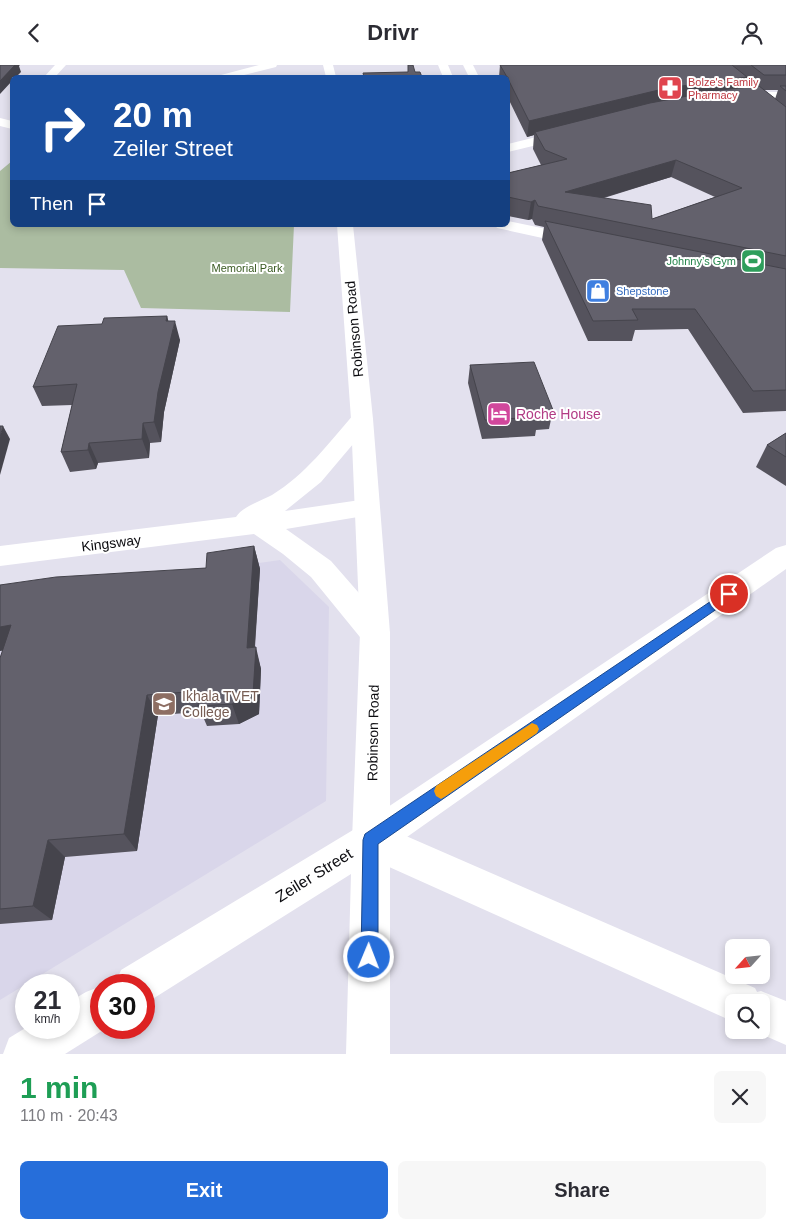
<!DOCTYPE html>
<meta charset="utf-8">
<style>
body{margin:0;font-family:Arial,sans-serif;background:#f7f7f7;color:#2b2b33;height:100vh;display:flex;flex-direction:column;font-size:19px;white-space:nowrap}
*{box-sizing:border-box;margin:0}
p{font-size:16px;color:#7c7c81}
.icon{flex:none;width:28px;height:28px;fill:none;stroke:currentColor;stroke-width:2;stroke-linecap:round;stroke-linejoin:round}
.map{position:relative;height:989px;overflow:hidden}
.details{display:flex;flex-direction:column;background:#fff;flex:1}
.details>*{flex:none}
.guide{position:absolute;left:10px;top:10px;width:500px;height:152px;border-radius:8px;box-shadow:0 2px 8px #0003;background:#1a4fa0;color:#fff;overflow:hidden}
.needle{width:32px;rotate:243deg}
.buttons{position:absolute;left:725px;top:874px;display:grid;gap:10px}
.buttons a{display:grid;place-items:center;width:45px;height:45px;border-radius:8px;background:#fff;box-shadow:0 2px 8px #0003;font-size:25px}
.speed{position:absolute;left:15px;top:909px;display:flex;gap:10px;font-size:25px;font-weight:700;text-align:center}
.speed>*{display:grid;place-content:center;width:65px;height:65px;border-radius:50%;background:#fff;box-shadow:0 2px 8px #0003;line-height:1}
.speed small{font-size:12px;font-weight:400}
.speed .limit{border:8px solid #d22;background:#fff;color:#111}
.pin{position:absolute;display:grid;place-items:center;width:42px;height:42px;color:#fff;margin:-21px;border:2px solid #fff;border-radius:50%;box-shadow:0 1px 5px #0007}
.me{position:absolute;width:55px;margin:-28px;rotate:1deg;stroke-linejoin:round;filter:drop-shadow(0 0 4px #0008)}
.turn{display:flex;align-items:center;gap:18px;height:105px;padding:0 20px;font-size:22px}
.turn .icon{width:65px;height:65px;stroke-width:2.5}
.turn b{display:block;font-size:35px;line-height:42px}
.then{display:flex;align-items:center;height:48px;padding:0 20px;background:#0003;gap:10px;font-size:19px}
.round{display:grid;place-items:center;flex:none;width:52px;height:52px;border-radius:8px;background:#f7f7f7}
.headline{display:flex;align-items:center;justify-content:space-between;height:85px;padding:0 20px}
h1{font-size:30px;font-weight:700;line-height:38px;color:#1e9e55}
.primary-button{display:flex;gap:10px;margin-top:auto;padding:10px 20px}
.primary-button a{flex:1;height:58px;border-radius:8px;background:#266eda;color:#fff;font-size:20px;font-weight:700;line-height:58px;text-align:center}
.primary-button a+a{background:#f7f7f7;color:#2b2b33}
header{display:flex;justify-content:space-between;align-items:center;height:65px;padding:0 20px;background:#fff;font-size:22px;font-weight:700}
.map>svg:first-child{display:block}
.built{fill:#d9d6ea}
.green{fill:#abbca1}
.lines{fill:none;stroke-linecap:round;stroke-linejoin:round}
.street{fill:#fff;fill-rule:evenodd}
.secondary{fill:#fff;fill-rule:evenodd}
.highway{fill:#fff;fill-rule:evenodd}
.wall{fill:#55535d;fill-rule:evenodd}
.shaded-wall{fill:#45444c}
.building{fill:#63616c;stroke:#45444c;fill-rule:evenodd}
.route{fill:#266eda;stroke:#19488e}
.slow{fill:#f59e0b}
.labels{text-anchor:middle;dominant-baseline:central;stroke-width:4;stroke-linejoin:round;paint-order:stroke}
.far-health-label{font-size:11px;fill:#be3a42;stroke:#fff;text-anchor:start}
.far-leisure-label{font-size:11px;fill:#27864d;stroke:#fff;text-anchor:end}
.far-park-label{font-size:11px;fill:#395a21;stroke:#fff}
.far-shop-label{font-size:11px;fill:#366cbe;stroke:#fff;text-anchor:start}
.street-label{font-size:14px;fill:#0c0c10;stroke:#fff}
.hotel-label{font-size:14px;fill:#b23c85;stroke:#fff;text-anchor:start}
.education-label{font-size:14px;fill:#785e54;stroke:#fff;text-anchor:start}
.near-street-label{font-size:16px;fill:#0c0c10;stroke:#fff}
</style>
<header><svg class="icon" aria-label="back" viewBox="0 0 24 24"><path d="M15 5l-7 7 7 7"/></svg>Drivr<svg class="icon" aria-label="person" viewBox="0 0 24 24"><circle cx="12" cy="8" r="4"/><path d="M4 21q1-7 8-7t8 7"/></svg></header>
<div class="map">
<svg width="786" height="989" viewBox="0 0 786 989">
<rect width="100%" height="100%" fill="#e3e1ee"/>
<polygon class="built" points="280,495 329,542 326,736 0,935 0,536"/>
<polygon class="green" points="12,96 12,160 294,160 290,247 141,243 124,205 0,203 0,106"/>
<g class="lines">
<g class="street">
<polygon points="55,0 66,0 55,12 44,12"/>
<polygon points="259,0 277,0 276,2 236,12 219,12 221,10"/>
<polygon points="323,0 333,0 336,12 326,12"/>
<polygon points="438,0 448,0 453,12 443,12"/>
<polygon points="463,0 473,0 479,12 469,12"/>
<polygon points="0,53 12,56 12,64 0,61"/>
<polygon points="508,156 585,172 587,176 585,180 579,181 497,163 495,160 508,160"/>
<path d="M362,347L370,349L373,354L370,359L321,417L285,446L367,434L376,437L380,443L376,449L286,464L331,496L386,559L390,568L386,577L375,580L364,577L311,512L283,489L254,469L0,501V481L236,452C243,441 261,436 272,430C305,410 329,378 354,349Z"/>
<polygon points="786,480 786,504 390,784 390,989 346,989 351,809 151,935 144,938 144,920 115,920 121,905 358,762 776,483"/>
<polygon points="101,921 101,962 108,962 65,989 3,989 9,973 27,962 69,962 69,937 86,927"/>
</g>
<g class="secondary">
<polygon points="755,27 786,27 786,35 755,33 733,36 727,32 733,28"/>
<polygon points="569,64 575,68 574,71 508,87 508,79"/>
<polygon points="337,160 353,160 373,354 390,568 390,764 755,923 757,927 761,926 786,936 786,980 752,965 761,965 761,938 734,938 734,957 358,788 352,775 360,568 351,354"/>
</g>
<polygon class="highway" points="713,0 725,0 786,49 786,59 782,58"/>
</g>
<g class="wall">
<path d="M500,0H786V346L743,348L688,264L635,265L632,276H588L542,175L544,162L535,160L532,154L528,155L508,151V108L541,100L533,84L534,70L527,72L508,33V12H499ZM746,14L755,22L743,23ZM764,25H778L775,34ZM671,112L715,132L652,154L604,133Z"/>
<polygon points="167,251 168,256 180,275 164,347 161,377 150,378 149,393 98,398 96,404 70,407 61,387 72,340 42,341 33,322 102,259"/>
<polygon points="470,300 553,345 549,364 536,365 535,371 482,374 468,318"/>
<polygon points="786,368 786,421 756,402 767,380"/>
<polygon points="254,481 260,504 255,582 261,604 259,649 239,659 207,661 201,647 158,650 137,786 65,792 52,855 0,859 0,593 3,585 0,586 0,520 206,503"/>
</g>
<g class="shaded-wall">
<polygon points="10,0 20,0 19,1 21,7 16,12 12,12 12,16 0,29 0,16"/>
<polygon points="747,12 742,27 535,67 534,70 527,72 529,56 667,23"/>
<polygon points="676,95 671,112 562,145 565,127"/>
<polygon points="535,135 532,154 528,155 531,137"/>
<polygon points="167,251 172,269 175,256 180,275 164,347 161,377 154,357 166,256"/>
<polygon points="143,358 150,378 149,393 142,374"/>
<polygon points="3,361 10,374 0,410 0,372"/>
<polygon points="89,378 98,398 96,404 88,385"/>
<polygon points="254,481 260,504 253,604 247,583"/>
<polygon points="11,560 27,581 0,586 0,562"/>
<polygon points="256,582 261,604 259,649 239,659 232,639"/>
<polygon points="147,630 158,650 137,786 124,769"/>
<polygon points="48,775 65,792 52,855 33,841"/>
</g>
<g class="building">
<polygon points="0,0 15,0 0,16"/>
<polygon points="408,0 413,0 415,7 420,7 422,12 364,12 363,8 408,7"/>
<polygon points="500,0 732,0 747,12 667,23 529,56 508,14 508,12 507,12"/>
<polygon points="751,0 786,0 786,10 764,10"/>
<path d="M759,21L786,42V191L538,141L535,135L531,137L508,132V108L567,94L545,85L535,67L650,38L720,25ZM676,95L742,123L652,154L651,140L565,127Z"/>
<polygon points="780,21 786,21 786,26"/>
<polygon points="545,156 786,204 786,325 753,326 695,244 632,244 638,255 593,256"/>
<polygon points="167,251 166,256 175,256 158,327 154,357 143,358 142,374 89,378 88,385 61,387 77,319 33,322 58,261 102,259 104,253"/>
<polygon points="534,297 553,345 537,346 539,352 485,355 470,300"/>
<polygon points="0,361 3,361 0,372"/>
<polygon points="786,368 786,392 767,380"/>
<polygon points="254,481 247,583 256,582 253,629 232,639 198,641 200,626 147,630 124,769 48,775 33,841 0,844 0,593 11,560 0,562 0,520 56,512 206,503 207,488"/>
</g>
<polygon class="route" points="729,524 734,525 735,529 734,532 378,779 378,892 375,898 369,900 363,898 361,892 363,775 365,769"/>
<polygon class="slow" points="532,658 537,660 539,664 537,668 446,731 441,734 436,731 434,726 436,721"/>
<defs>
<symbol id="pharmacy-square" viewBox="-11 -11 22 22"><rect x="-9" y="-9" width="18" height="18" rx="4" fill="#e0444e" stroke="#fff"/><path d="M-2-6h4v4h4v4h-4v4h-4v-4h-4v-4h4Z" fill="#fff"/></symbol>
<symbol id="stadium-square" viewBox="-11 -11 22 22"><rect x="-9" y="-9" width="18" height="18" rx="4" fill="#2e9e5b" stroke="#fff"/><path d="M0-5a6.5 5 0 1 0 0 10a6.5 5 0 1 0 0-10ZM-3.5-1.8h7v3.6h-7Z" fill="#fff"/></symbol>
<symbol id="shop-square" viewBox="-11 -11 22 22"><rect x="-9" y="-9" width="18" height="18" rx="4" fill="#3f7fe0" stroke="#fff"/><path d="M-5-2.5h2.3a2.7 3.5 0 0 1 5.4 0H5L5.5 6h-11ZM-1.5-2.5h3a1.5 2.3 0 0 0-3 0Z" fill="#fff"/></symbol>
<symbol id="hotel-square" viewBox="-11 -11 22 22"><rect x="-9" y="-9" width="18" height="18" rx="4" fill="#d1479c" stroke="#fff"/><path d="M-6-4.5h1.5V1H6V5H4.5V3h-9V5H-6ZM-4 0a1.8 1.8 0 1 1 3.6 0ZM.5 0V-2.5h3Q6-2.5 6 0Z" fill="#fff"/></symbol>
<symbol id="university-square" viewBox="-11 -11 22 22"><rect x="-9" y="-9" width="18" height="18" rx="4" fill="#8d6e63" stroke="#fff"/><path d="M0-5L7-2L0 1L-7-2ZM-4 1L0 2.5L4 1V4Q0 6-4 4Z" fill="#fff"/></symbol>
</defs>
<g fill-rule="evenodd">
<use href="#pharmacy-square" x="656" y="9" width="28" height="28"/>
<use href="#stadium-square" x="739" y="182" width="28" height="28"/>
<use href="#shop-square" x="584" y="212" width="28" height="28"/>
<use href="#hotel-square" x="485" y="335" width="28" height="28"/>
<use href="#university-square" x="150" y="625" width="28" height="28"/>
</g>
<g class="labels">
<g class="far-health-label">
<text x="688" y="17">Bolze's Family<tspan x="688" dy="13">Pharmacy</tspan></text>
</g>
<g class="far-leisure-label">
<text x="736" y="196">Johnny’s Gym</text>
</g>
<g class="far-park-label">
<text x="247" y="203">Memorial Park</text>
</g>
<g class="far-shop-label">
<text x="616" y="226">Shepstone</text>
</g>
<g class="street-label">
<text transform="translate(354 264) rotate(-95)">Robinson Road</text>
<text transform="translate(111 478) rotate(-7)">Kingsway</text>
<text transform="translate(373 668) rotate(-89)">Robinson Road</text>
</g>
<g class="hotel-label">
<text x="516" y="349">Roche House</text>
</g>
<g class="education-label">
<text x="182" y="631">Ikhala TVET<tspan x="182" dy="16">College</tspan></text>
</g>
<g class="near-street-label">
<text transform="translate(314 810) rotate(-32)">Zeiler Street</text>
</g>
</g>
</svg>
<div class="buttons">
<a><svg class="needle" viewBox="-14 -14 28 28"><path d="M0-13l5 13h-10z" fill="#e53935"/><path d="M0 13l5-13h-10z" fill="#7c7c81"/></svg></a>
<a><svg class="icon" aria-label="search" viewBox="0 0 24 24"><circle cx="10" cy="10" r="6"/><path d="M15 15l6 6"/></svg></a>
</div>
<div class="speed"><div>21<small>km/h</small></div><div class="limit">30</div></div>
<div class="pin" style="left:729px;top:529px;background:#d93025"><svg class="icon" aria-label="arrive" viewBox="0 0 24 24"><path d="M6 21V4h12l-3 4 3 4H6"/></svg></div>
<svg class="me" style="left:369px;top:892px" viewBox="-20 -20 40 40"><circle r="17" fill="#266eda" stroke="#fff" stroke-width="3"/><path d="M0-11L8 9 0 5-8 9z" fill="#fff"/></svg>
<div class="guide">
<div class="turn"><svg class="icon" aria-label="right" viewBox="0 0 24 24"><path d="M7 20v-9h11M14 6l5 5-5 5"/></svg><div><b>20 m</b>Zeiler Street</div></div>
<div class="then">Then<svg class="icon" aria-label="arrive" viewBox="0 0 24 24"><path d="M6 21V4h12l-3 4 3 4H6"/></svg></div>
</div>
</div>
<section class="details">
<div class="headline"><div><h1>1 min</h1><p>110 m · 20:43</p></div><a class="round"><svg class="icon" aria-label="close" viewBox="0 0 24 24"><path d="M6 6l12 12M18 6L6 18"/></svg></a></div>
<div class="primary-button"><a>Exit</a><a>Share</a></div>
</section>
